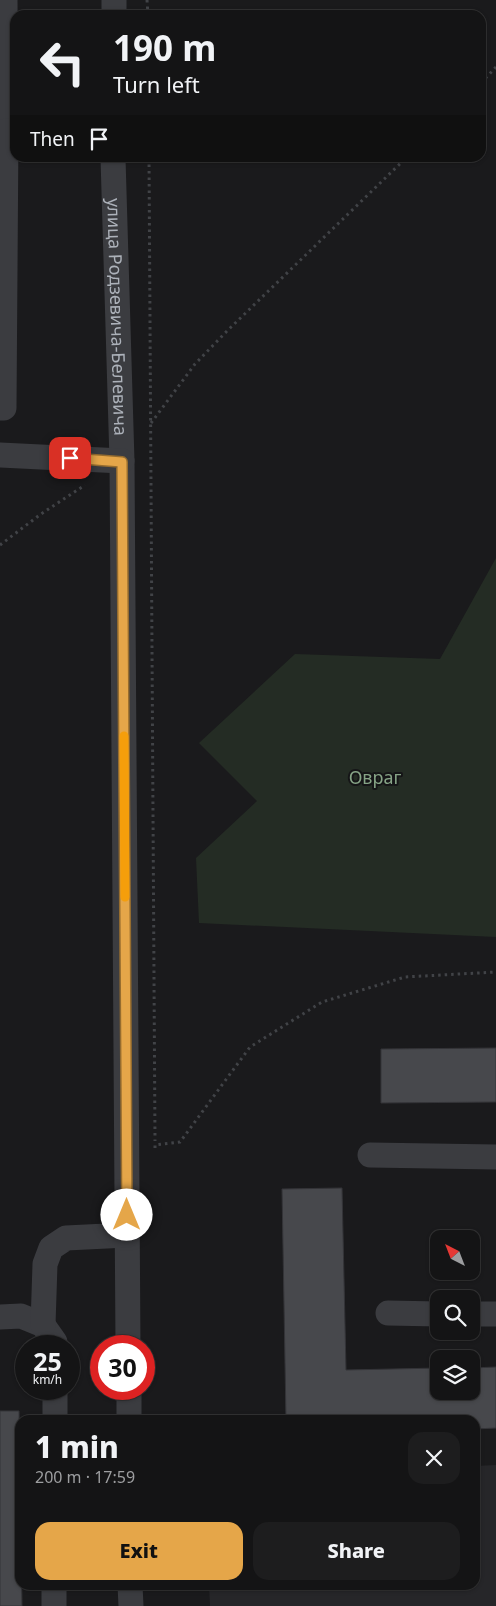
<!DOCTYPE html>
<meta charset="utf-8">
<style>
body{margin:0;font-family:"Noto Sans",sans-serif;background:#1d1d1e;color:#f1f3f6;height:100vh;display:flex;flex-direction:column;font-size:19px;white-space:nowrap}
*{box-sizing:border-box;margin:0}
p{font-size:16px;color:#9d9ea0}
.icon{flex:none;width:28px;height:28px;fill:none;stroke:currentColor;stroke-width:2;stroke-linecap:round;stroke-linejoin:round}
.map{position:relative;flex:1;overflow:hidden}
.side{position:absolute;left:15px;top:1415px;width:465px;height:175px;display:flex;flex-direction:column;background:#141415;border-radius:15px;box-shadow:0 1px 4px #0004,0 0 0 1px #333334}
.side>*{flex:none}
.hud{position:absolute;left:10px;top:10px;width:476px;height:152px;border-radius:15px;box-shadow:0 1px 4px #0004,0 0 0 1px #333334;background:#141415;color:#f1f3f6;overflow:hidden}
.needle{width:32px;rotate:318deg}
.buttons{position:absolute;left:430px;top:1230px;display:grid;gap:10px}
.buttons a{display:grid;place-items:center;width:50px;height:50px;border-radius:10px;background:#141415;box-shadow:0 1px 4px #0004,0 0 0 1px #333334;font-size:25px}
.speed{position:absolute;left:15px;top:1335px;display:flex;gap:10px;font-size:25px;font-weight:700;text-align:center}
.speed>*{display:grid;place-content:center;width:65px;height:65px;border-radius:50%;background:#141415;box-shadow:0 1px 4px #0004,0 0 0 1px #333334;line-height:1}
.speed small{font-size:12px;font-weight:400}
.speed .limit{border:8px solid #d22;background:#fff;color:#111}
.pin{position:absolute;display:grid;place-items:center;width:42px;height:42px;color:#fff;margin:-21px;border-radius:10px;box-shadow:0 2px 8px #0006}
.me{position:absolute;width:55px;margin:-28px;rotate:0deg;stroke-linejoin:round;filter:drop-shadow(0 0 4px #0008)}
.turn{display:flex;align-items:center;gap:18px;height:105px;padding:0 20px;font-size:22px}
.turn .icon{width:65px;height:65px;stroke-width:2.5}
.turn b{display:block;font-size:35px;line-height:42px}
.then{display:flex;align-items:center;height:48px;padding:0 20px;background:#0003;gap:10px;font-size:19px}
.round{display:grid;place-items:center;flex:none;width:52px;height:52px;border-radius:15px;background:#1d1d1e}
.headline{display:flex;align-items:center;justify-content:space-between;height:85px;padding:0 20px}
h1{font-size:30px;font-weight:800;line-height:38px}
.primary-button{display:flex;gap:10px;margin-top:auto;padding:10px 20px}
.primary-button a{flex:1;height:58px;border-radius:15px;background:#e5a649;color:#111;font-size:20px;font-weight:800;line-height:58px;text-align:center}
.primary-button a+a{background:#1d1d1e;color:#f1f3f6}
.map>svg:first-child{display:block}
.built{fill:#262629}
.green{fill:#242c24}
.building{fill:#47484c;stroke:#343438}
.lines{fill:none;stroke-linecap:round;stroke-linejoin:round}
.path{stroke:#414347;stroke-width:3;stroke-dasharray:2.5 4;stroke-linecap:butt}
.minor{stroke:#3b3c40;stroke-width:25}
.route-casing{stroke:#956c2f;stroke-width:12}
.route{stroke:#e5a649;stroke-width:9}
.slow{stroke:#f59e0b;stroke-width:9}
.labels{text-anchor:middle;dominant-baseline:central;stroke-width:4;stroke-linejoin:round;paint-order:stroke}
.street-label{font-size:18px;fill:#adb2ba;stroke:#151517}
.park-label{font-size:18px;fill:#86a386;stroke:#151517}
</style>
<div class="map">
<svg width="496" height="1606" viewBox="0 0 496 1606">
<rect width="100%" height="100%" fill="#1a1a1c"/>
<polygon class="built" points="496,1465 496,1606 210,1606 209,1585 475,1585 475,1466"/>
<polygon class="green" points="496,558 496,937 199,923 196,858 257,801 199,743 295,654 440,659"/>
<g class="building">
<polygon points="496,1048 496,1102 381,1103 381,1049"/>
<polygon points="342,1188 346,1370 439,1368 439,1391 471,1391 471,1368 496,1367 496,1428 475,1429 475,1420 286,1420 282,1189"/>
<polygon points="0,1411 19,1411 22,1606 0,1606"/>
</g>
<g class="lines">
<g class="path">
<polyline points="147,0 148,15"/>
<polyline points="481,83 496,67"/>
<polyline points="149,158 155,1141"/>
<polyline points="151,423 195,364 227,331 406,158"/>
<polyline points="0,545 41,514 85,485"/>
<polyline points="155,1148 155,1145 180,1142 250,1047 322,1002 405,977 496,972"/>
<polyline points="152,1375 152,1356"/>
</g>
<g class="minor">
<polyline points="114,15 114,0"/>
<polyline points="0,131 6,131 5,0"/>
<path id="s1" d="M113,158L122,461L128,1346"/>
<polyline points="0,408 4,408 6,131"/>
<polyline points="0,455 122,461"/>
<polyline points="370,1155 496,1157"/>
<polyline points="388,1313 439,1314"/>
<polyline points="471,1314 496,1314"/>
<polyline points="0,1317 21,1316 43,1325 55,1342 55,1346"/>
<polyline points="43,1325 45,1264 51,1248 66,1238 127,1235"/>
<polyline points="129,1389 129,1420"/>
<polyline points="55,1420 55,1389"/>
<polyline points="130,1585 131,1606"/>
<polyline points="54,1606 54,1585"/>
</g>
</g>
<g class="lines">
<defs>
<polyline id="route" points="70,458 122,462 127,1215"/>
</defs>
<use href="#route" class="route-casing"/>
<use href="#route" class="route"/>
<polyline class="slow" points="124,736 125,897"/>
</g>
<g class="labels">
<g class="street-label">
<text stroke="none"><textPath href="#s1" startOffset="159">улица Родзевича-Белевича</textPath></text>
</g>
<g class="park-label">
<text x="375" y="777">Овраг</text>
</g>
</g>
</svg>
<div class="buttons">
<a><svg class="needle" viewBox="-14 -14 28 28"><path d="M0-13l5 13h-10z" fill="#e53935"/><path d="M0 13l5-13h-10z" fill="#9d9ea0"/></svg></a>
<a><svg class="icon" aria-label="search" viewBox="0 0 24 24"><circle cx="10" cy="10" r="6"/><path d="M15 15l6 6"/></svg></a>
<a><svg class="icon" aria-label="layers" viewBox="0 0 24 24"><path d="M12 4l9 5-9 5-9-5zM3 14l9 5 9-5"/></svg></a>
</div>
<div class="speed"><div>25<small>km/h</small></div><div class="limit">30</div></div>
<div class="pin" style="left:70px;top:458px;background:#d93025"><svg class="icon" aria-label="arrive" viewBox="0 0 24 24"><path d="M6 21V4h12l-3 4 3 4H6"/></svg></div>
<svg class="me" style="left:127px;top:1215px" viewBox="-20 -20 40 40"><circle r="19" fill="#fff"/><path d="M0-13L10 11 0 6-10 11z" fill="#e5a649"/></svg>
<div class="hud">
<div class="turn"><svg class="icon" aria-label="left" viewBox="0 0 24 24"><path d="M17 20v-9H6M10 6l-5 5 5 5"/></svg><div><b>190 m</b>Turn left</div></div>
<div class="then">Then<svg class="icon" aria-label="arrive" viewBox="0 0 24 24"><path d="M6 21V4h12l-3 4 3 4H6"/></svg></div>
</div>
<section class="side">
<div class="headline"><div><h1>1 min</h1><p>200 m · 17:59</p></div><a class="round"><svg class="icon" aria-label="close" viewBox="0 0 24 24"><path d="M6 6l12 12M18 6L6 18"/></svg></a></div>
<div class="primary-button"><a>Exit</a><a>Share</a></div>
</section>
</div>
